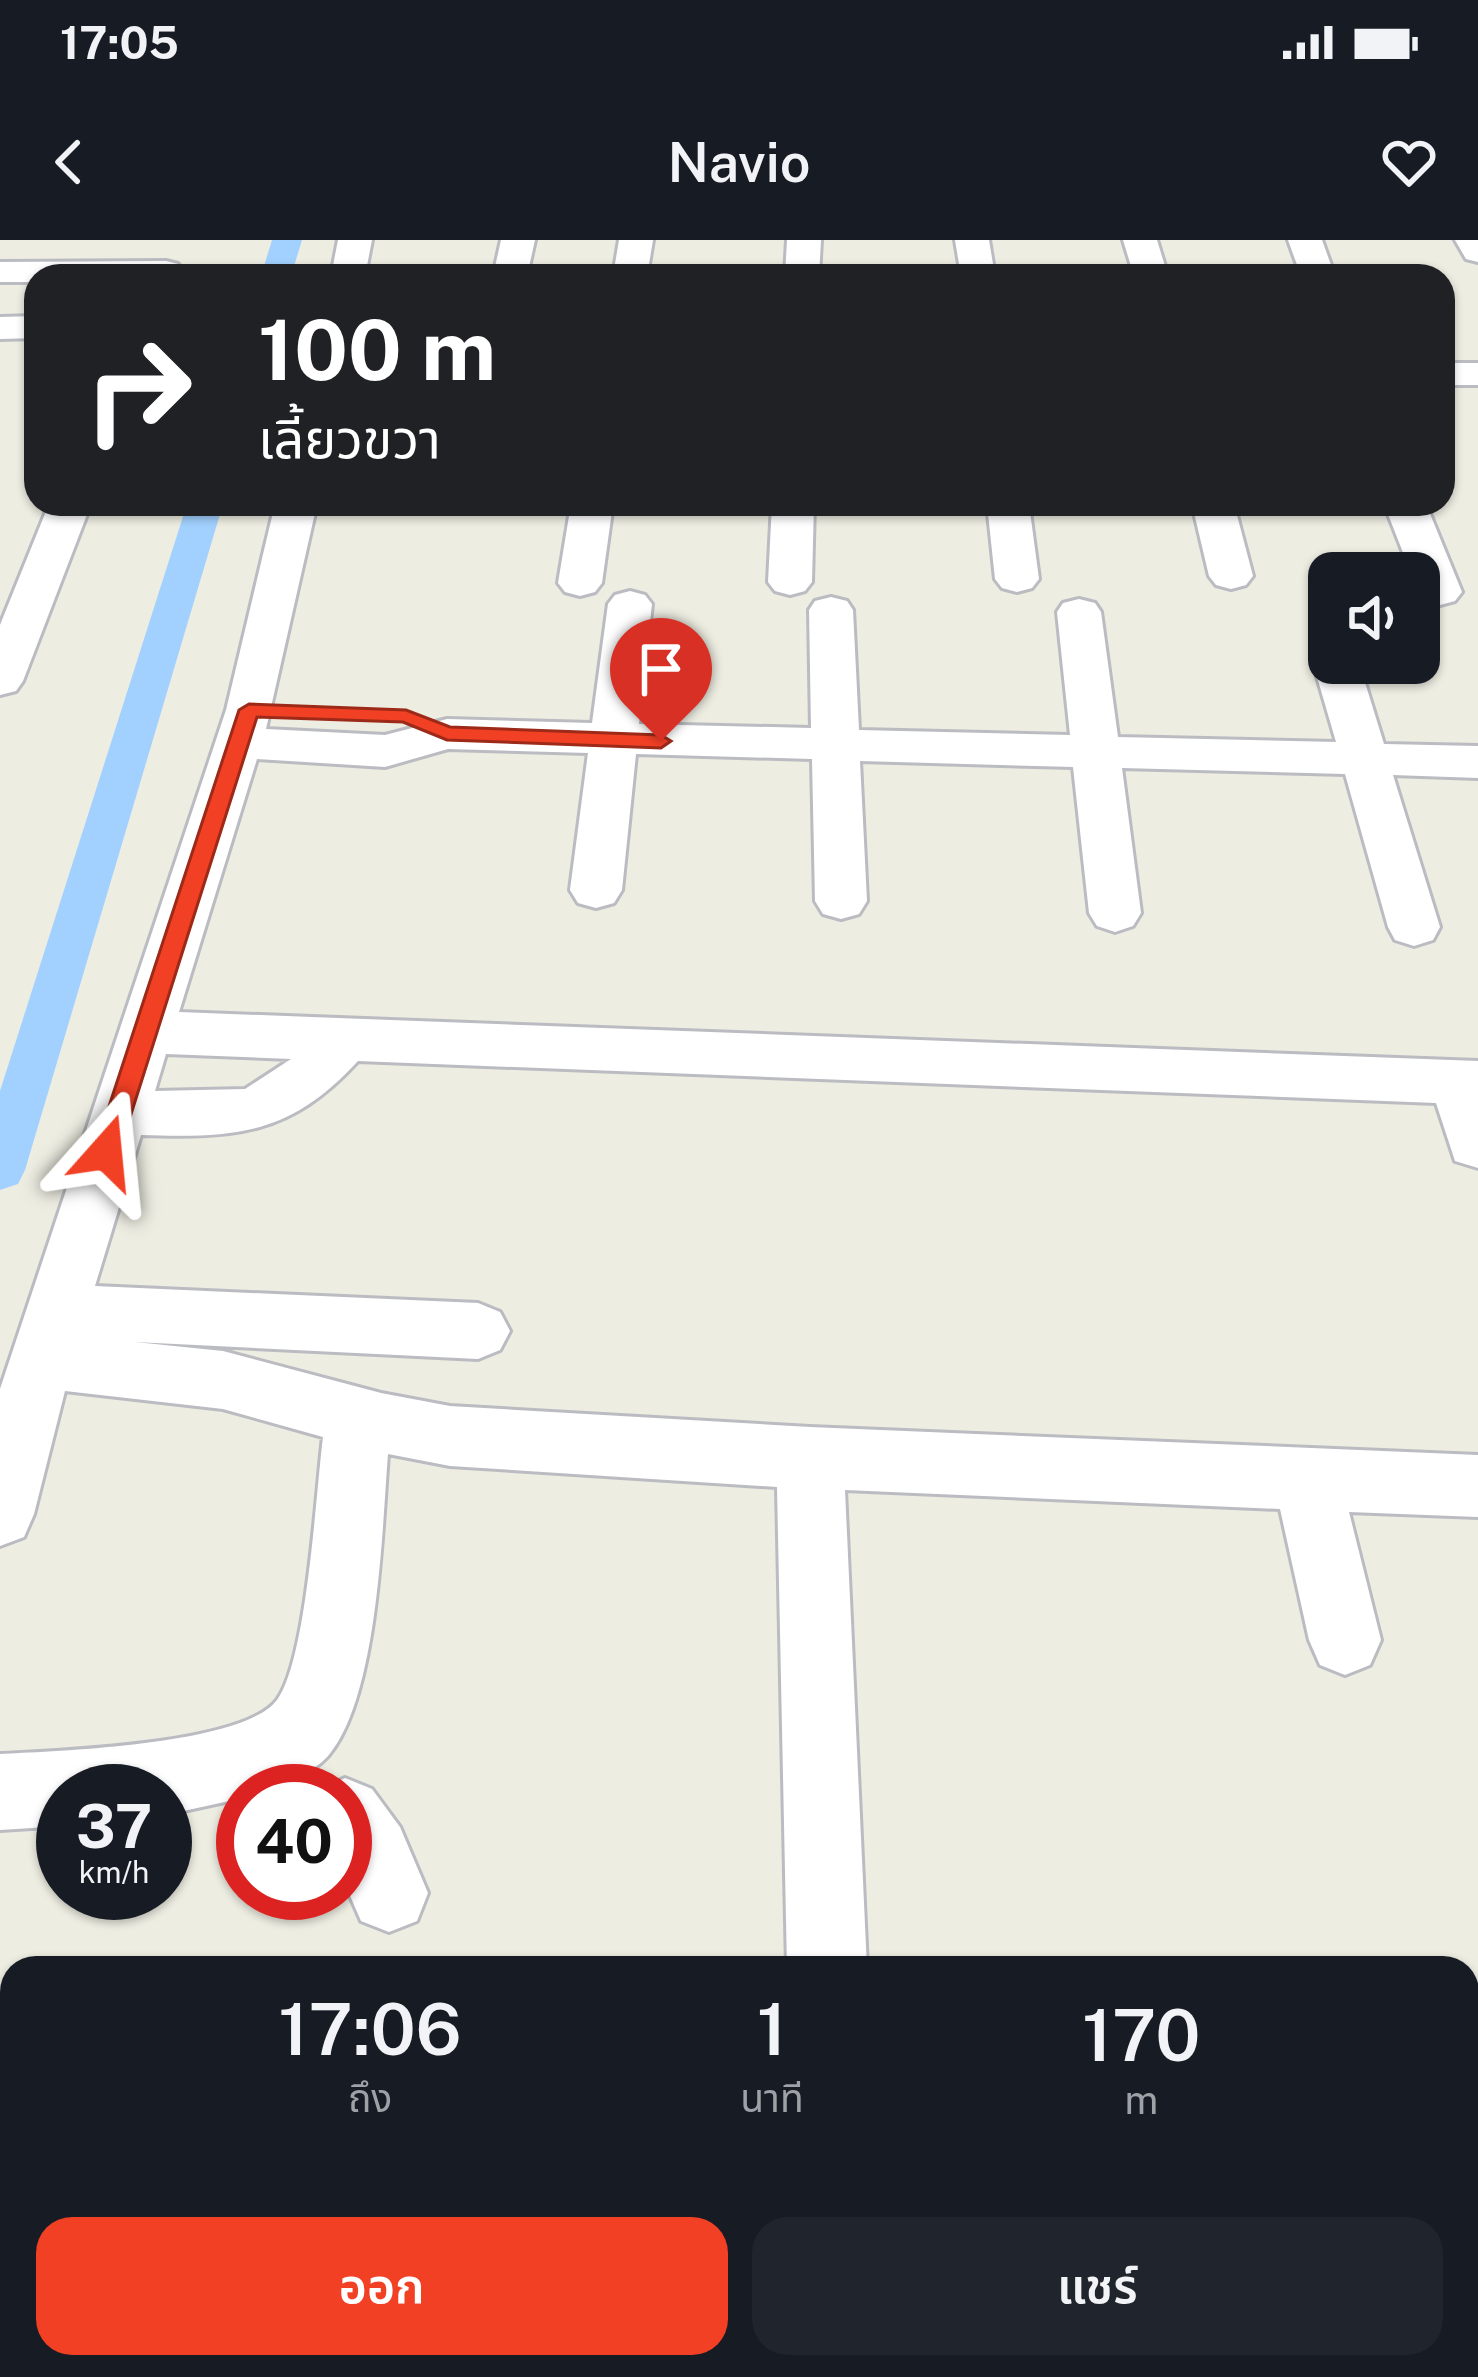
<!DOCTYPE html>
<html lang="th">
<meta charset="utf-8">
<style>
body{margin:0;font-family:"Public Sans","Noto Sans Thai",sans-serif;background:#20242c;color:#f1f3f6;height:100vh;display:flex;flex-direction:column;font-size:45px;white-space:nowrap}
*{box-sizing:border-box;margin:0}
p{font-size:39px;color:#9ea1a6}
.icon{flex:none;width:66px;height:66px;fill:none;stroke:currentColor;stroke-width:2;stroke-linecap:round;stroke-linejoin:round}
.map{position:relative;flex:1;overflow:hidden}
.details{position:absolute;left:0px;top:1716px;width:1479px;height:423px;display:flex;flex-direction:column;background:#171b24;border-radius:36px 36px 0 0;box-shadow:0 3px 9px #0004}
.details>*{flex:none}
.banner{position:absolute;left:24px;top:24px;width:1431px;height:252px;border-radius:36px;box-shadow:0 3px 9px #0004;background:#202124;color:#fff;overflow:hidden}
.buttons{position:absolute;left:1308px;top:312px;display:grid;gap:24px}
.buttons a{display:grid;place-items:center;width:132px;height:132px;border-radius:24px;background:#171b24;box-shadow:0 3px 9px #0004;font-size:60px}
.speed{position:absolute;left:36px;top:1524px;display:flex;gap:24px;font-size:60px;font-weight:700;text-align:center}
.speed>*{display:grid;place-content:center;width:156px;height:156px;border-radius:50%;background:#171b24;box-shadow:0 3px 9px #0004;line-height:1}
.speed small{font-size:30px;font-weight:400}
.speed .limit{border:18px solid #d22;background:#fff;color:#111}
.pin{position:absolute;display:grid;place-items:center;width:102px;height:102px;color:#fff;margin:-123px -51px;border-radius:50% 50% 50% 0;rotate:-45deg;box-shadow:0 0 12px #0007}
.pin .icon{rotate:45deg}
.me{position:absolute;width:132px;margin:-66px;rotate:18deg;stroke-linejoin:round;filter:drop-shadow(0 0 9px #0008)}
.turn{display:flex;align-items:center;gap:42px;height:252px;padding:0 36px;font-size:54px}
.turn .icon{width:156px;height:156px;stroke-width:2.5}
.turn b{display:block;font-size:84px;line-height:102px}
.eta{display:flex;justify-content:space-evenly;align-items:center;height:204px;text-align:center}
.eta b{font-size:72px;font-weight:600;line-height:84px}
.button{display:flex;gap:24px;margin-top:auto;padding:24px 36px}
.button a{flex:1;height:138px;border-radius:36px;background:#f24025;color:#fff;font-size:48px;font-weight:600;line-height:138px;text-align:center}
.button a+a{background:#20242c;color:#f1f3f6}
.status{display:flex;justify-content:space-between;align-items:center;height:84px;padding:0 60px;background:#171b24;direction:ltr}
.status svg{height:33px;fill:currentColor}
header{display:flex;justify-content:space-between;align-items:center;height:156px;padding:0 36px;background:#171b24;font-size:54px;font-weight:600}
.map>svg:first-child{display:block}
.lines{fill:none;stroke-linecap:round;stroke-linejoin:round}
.canal{fill:#a2d1ff;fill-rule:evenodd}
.minor-casing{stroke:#babcc2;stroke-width:6}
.minor{fill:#fff;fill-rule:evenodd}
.route{fill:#f24025;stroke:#9d2a18;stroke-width:3}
</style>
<div class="status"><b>17:05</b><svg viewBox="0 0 49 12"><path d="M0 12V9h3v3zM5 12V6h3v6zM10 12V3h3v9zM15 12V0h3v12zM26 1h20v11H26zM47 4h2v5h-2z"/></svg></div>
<header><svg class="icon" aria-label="back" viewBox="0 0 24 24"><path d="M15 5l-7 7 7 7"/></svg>Navio<svg class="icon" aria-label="heart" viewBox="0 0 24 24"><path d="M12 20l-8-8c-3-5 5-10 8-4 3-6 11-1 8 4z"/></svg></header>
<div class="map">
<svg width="1478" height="2137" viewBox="0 0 1478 2137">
<rect width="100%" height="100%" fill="#eeede2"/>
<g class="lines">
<g class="canal">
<polygon points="272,0 302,0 291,36 261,36"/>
<polygon points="187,264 223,264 25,930 18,944 0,950 0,851"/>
</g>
<defs>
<g id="minor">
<polygon points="338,0 372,0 365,36 331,36"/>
<polygon points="501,0 535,0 527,36 493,36"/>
<polygon points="619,0 653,0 647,36 613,36"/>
<polygon points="787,0 821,0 819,36 785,36"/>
<polygon points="955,0 989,0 995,36 961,36"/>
<polygon points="1123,0 1157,0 1168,36 1134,36"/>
<polygon points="1288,0 1322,0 1335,36 1301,36"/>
<polygon points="1455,0 1478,0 1478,22 1466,19"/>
<polygon points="166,21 178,24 183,31 180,36 36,36 36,42 0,42 0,22"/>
<polygon points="36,76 36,98 0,99 0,77"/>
<rect x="1443" y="123" width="35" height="22"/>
<polygon points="49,264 91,264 23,441 16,451 0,455 0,385"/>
<path d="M275,264H317L266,489L385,495L447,479L592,483L608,364L615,355L630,351L645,355L652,364L639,484L811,488L809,370L815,361L831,357L847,361L853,370L859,490L1070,495L1057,372L1063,363L1079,359L1095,363L1101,372L1118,497L1336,502L1313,423L1320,413L1329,411V423H1359L1384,504L1478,506V538L1393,535L1440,687L1433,700L1414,706L1395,700L1388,687L1345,534L1122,528L1141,673L1133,686L1115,692L1097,686L1089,673L1073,527L860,521L867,661L859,674L841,679L823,674L815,661L812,519L636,514L622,650L614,663L596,668L578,663L570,650L588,513L448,509L385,527L257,519L179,772L1478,821V928L1455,921L1436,863L358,821C290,895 237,898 141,895L95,1046L478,1063L500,1072L510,1091L500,1110L478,1119L135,1102L223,1111L381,1153L450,1166L810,1187L1478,1215V1277L1349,1272L1381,1400L1370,1425L1345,1435L1320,1425L1309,1400L1280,1269L845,1250L867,1728H787L777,1247L450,1226L388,1214C382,1290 378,1458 328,1516C309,1537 270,1551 243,1551V1558L165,1575V1551H63V1586L0,1590V1514C58,1511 243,1505 277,1460C307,1420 316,1252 323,1197L223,1169L65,1151L34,1274L24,1297L0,1306V1149L226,470ZM166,814L291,819L245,849L155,851Z"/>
<polygon points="571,264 613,264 602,343 595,352 580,356 565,352 558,343"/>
<polygon points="772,264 814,264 812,342 805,351 790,355 775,351 768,342"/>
<polygon points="987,264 1029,264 1039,339 1032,348 1017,352 1002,348 995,339"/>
<polygon points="1192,264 1234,264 1253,336 1246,345 1231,349 1216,345 1209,336"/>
<polygon points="1384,264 1426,264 1462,352 1455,361 1440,365 1425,361 1419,353 1419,333 1411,333"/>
<polygon points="345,1538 372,1549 400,1587 428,1653 417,1681 389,1692 361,1681 345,1644 345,1551 317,1551"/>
<polygon points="590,2127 682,2127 685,2137 593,2137"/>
</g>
</defs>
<use href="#minor" class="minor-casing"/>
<use href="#minor" class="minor"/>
</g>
<polygon class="route" points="249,464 406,470 450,487 661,495 671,501 661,508 447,500 403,482 257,477 119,912 106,922 94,912 239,470"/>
</svg>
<div class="buttons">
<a><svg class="icon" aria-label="sound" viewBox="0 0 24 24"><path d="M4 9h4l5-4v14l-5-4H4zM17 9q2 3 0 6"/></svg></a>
</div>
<div class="speed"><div>37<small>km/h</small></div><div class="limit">40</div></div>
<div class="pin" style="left:661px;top:501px;background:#d93025"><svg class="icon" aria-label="arrive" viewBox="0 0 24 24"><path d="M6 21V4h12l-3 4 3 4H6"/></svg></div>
<svg class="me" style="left:106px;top:912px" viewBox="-20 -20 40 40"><path d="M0-17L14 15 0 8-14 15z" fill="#f24025" stroke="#fff" stroke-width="4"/></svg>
<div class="banner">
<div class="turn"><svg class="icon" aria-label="right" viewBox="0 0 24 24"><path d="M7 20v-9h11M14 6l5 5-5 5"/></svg><div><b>100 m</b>เลี้ยวขวา</div></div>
</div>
<section class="details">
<div class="eta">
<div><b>17:06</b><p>ถึง</p></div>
<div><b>1</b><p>นาที</p></div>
<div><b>170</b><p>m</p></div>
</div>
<div class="button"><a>ออก</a><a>แชร์</a></div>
</section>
</div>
